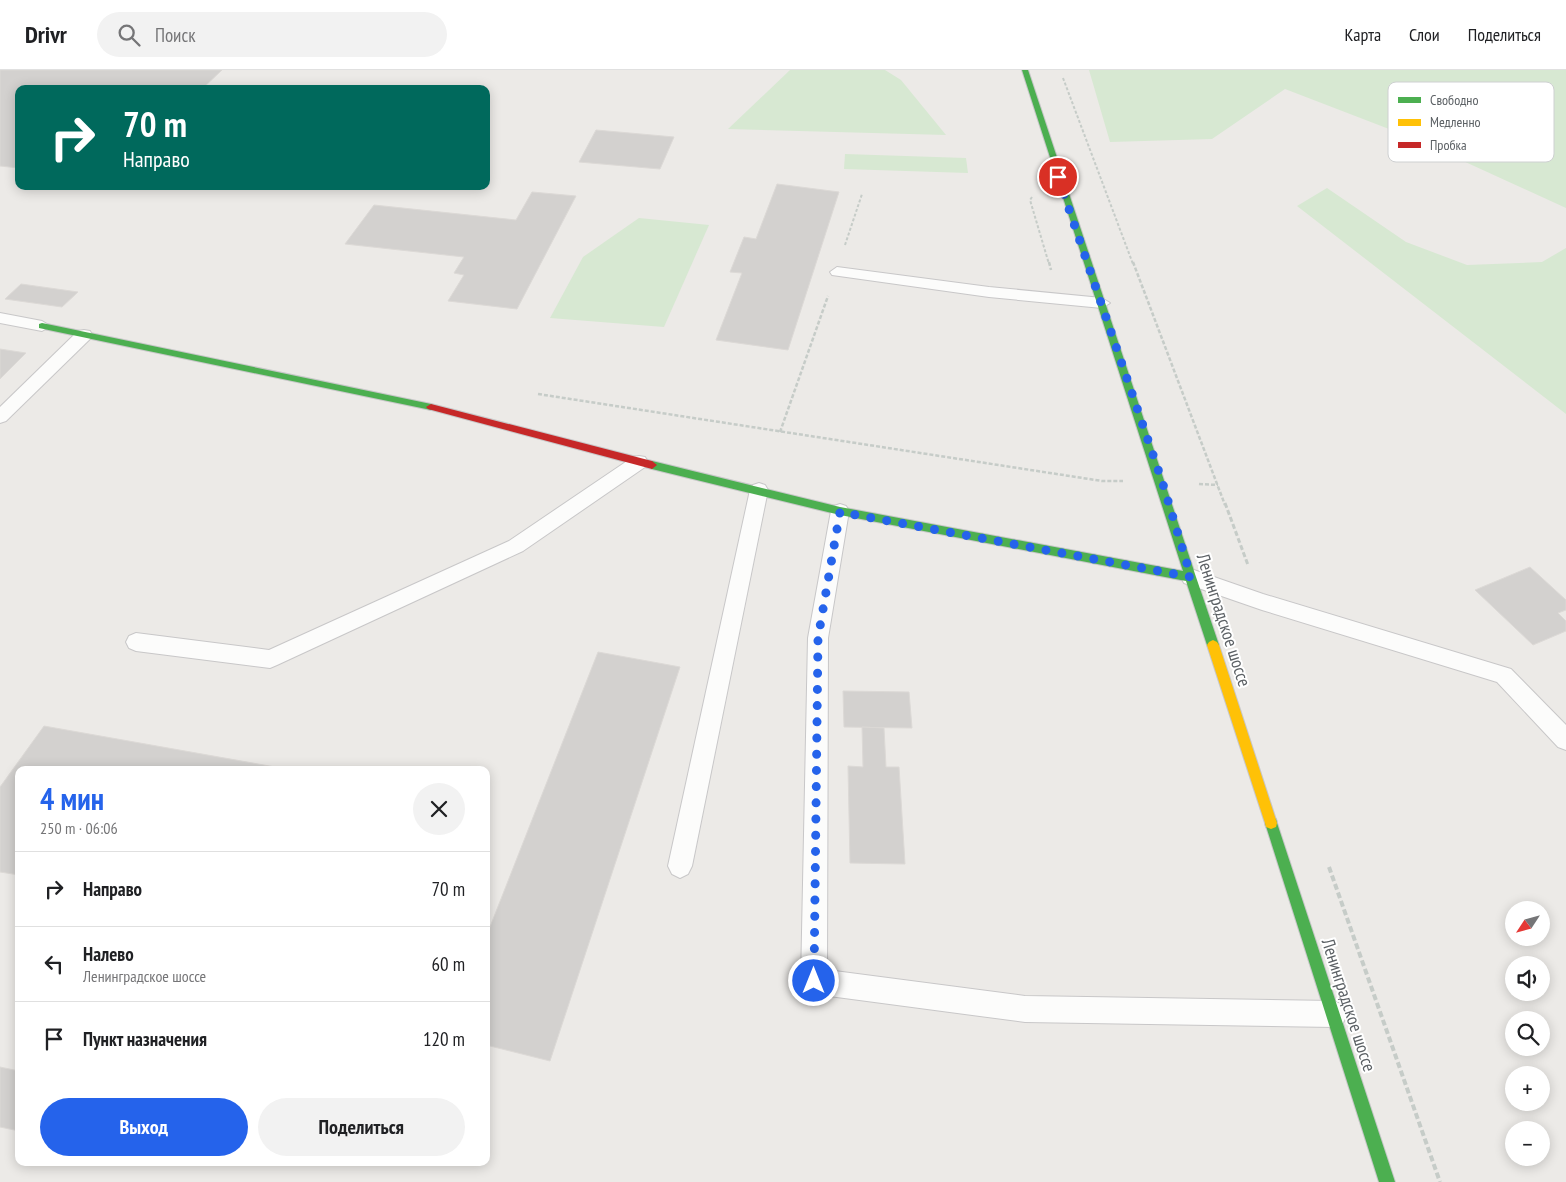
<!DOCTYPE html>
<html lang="ru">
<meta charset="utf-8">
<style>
body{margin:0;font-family:"PT Sans Narrow",sans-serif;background:#f2f2f2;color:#202124;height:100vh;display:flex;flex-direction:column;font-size:19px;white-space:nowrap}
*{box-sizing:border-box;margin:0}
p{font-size:16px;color:#757577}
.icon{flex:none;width:28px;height:28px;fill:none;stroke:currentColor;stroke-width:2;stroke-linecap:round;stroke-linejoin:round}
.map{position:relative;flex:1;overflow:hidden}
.panel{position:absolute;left:15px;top:696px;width:475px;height:400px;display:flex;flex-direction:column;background:#fff;border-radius:10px;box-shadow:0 2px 12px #0003}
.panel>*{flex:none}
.hud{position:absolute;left:15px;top:15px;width:475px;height:105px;border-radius:10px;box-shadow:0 2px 12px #0003;background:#00695c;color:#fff;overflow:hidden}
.needle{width:32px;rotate:234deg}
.buttons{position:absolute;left:1505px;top:831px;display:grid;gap:10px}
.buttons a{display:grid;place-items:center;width:45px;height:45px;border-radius:50%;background:#fff;box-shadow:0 2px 12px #0003;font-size:25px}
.pin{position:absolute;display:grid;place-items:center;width:42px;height:42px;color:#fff;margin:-21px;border:2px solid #fff;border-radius:50%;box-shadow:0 1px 5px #0007}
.me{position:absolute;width:55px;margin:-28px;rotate:0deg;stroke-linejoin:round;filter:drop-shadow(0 0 4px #0008)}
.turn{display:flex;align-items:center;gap:18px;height:105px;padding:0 25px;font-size:22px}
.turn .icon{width:65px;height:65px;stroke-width:2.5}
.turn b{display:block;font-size:35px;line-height:42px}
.round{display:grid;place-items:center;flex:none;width:52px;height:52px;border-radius:26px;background:#f2f2f2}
.head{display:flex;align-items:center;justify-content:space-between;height:85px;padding:0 25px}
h1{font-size:30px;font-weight:600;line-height:38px;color:#2563eb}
.cta{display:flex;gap:10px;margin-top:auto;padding:10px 25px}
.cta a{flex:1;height:58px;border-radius:30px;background:#2563eb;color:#fff;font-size:20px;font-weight:600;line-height:58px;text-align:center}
.cta a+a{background:#f2f2f2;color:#202124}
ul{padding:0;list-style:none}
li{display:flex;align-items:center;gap:15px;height:75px;padding:0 25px;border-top:1px solid #e0e0e0}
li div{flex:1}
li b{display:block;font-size:19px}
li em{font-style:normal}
header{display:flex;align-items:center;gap:30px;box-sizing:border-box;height:70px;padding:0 25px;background:#fff;border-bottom:1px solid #e0e0e0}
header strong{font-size:24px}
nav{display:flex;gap:28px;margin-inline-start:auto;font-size:18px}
.search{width:350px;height:45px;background:#f2f2f2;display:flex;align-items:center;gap:12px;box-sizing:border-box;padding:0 18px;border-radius:28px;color:#757577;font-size:19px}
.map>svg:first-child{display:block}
.green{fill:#d7e8d2}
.building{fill:#d3d1cf;stroke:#dcd9d6}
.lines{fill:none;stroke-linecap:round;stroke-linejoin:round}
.lane-casing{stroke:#c8c7c8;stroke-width:2}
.fast-casing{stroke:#c7c7c8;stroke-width:2}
.slow-casing{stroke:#c7c7c8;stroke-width:2}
.jam-casing{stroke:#c7c7c8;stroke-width:2}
.path-far3{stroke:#c6ccc8;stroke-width:2;stroke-dasharray:3 2;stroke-linecap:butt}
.path-far2{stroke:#c6ccc8;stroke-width:2.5;stroke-dasharray:4 2;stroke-linecap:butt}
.path-far1{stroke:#c6ccc8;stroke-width:3;stroke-dasharray:5 2.5;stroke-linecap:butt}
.path{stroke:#c6ccc8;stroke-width:4;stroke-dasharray:6 3;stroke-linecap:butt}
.lane{fill:#fcfcfb;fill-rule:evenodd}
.fast{fill:#4caf50;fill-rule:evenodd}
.slow{fill:#ffc107;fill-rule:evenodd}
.jam{fill:#c62828;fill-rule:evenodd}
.route{stroke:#2563eb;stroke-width:9;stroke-dasharray:0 16.2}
.labels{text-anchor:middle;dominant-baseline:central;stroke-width:4;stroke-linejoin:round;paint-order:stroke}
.street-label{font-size:18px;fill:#5c6165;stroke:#fff}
.key{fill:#fff;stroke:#ced0d1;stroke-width:1}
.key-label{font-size:14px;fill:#5c6165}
</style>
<header>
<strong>Drivr</strong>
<div class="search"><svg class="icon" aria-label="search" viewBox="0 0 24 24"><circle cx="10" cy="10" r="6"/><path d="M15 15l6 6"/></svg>Поиск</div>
<nav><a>Карта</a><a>Слои</a><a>Поделиться</a></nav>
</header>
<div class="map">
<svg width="1566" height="1112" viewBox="0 0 1566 1112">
<rect width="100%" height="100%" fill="#eceae7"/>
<g class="green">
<polygon points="790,0 885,0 901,10 946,65 728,59"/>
<polygon points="1089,0 1566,0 1566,138 1415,69 1285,19 1212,69 1110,72"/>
<polygon points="845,84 966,88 968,103 844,99"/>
<polygon points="1327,118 1406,172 1467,195 1542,192 1566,178 1566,344 1297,136"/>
<polygon points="639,148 709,155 664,257 550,248 583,187"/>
</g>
<g class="building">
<polygon points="0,0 222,0 202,19 19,19 19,98 0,96"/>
<polygon points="596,60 674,67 660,99 579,92"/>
<polygon points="777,114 839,122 788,280 716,270 742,203 730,202 744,167 756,169"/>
<polygon points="532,122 576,126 517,239 448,231 464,205 454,203 464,187 345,174 374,135 516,150"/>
<polygon points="21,214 78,222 62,237 5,229"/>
<polygon points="0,279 26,283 0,309"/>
<polygon points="1530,497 1566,530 1566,540 1558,543 1566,551 1566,561 1533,575 1475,520"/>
<polygon points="598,582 680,597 550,991 486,975 486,867"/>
<polygon points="843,621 909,622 912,658 844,657"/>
<polygon points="44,656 292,700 19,700 19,805 0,802 0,717"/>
<polygon points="862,657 884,658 886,697 899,697 905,794 850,793 848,696 863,697"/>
<polygon points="0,997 19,1001 19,1061 0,1057"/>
</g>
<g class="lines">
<defs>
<g id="lane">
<polygon points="837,197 989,217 1102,228 1110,233 1102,238 989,227 832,205 830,202"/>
<polygon points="0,243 42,251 50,256 42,261 0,253"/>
<polygon points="84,260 90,261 92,265 90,269 6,351 0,353 0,337 78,261"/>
<polygon points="639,386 645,387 648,392 645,397 523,481 277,595 270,598 136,581 129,578 126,572 129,566 136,563 269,580 509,471 633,387"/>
<polygon points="759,413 765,415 768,420 692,796 688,804 680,808 672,804 668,796 750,420 753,415"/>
<polygon points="840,434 846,436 849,441 828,568 827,900 1025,926 1334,931 1343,935 1347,944 1343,953 1334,957 1025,952 814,924 805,920 801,911 808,568 831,441 834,436"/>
<polygon points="1191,499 1263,524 1511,599 1566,655 1566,680 1558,677 1497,612 1262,540 1184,513 1181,507 1184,501"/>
</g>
<g id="fast">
<polygon points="1022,0 1028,0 1196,507 1219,575 1217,578 1213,580 1209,578 1207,575 1186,511 840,445 652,399 647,395 652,391 840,437 1183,501"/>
<polygon points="42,253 431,334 436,337 431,340 39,258 39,254"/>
<polygon points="1271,747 1276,749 1277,753 1395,1112 1379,1112 1265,753 1266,749"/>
</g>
<polygon id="slow" points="1213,570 1217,572 1219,575 1277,753 1276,757 1271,759 1266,757 1265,753 1207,575 1209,572"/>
<polygon id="jam" points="431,334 652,391 657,395 652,399 428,339 426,337"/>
</defs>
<use href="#lane" class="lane-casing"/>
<use href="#fast" class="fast-casing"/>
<use href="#slow" class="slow-casing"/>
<use href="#jam" class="jam-casing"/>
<g class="path-far3">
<polyline points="1063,8 1133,194"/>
<polyline points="1032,127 1030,130 1049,194"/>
<polyline points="845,175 862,124"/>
</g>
<g class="path-far2">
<polyline points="1049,192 1051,200"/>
<polyline points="1133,192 1225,435"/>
<polyline points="538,324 1102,411 1123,411"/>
<polyline points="780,362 828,226"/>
<polyline points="1199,414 1218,415"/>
</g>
<polyline class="path-far1" points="1225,433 1248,495"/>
<polyline class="path" points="1329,797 1440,1112"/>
<use href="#lane" class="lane"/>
<use href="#fast" class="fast"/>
<use href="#slow" class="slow"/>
<use href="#jam" class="jam"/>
</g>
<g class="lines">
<polyline class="route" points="814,911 818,568 840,442 1191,507 1162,411 1058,107"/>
</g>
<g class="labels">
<g class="street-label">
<text transform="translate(1224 550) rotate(72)">Ленинградское шоссе</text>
<text transform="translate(1349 935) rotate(72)">Ленинградское шоссе</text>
</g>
</g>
<rect x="1388" y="12" width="166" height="80" rx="8" class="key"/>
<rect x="1398" y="27" width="23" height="6" fill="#4caf50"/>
<rect x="1398" y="49" width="23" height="7" fill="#ffc107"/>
<rect x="1398" y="72" width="23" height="6" fill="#c62828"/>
<g class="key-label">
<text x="1430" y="35">Свободно</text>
<text x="1430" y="57">Медленно</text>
<text x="1430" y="80">Пробка</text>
</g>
</svg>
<div class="buttons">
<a><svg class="needle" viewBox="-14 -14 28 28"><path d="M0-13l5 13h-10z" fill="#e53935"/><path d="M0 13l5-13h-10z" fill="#757577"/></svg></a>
<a><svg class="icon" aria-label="sound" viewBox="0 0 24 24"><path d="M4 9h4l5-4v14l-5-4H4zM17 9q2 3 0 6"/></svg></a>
<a><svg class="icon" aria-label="search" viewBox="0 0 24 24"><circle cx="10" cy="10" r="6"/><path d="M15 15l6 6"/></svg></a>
<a>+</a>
<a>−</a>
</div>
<div class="pin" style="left:1058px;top:107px;background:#d93025"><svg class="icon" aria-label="arrive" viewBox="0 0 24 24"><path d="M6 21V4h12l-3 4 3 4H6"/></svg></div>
<svg class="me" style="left:814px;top:911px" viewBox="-20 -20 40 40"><circle r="17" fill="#2563eb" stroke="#fff" stroke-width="3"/><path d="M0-11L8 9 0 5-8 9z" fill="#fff"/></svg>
<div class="hud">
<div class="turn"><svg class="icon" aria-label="right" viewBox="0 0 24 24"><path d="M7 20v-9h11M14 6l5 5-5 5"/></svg><div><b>70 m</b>Направо</div></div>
</div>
<section class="panel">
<div class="head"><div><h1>4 мин</h1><p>250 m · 06:06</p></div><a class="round"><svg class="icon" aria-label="close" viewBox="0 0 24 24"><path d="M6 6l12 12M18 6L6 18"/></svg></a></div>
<ul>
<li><svg class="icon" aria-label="right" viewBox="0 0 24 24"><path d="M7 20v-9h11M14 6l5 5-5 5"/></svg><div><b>Направо</b></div><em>70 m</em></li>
<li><svg class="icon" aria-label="left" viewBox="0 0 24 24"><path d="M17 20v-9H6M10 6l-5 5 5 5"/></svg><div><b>Налево</b><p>Ленинградское шоссе</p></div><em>60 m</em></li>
<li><svg class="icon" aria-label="arrive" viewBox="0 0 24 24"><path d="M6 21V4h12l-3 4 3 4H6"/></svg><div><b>Пункт назначения</b></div><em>120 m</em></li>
</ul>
<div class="cta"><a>Выход</a><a>Поделиться</a></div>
</section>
</div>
